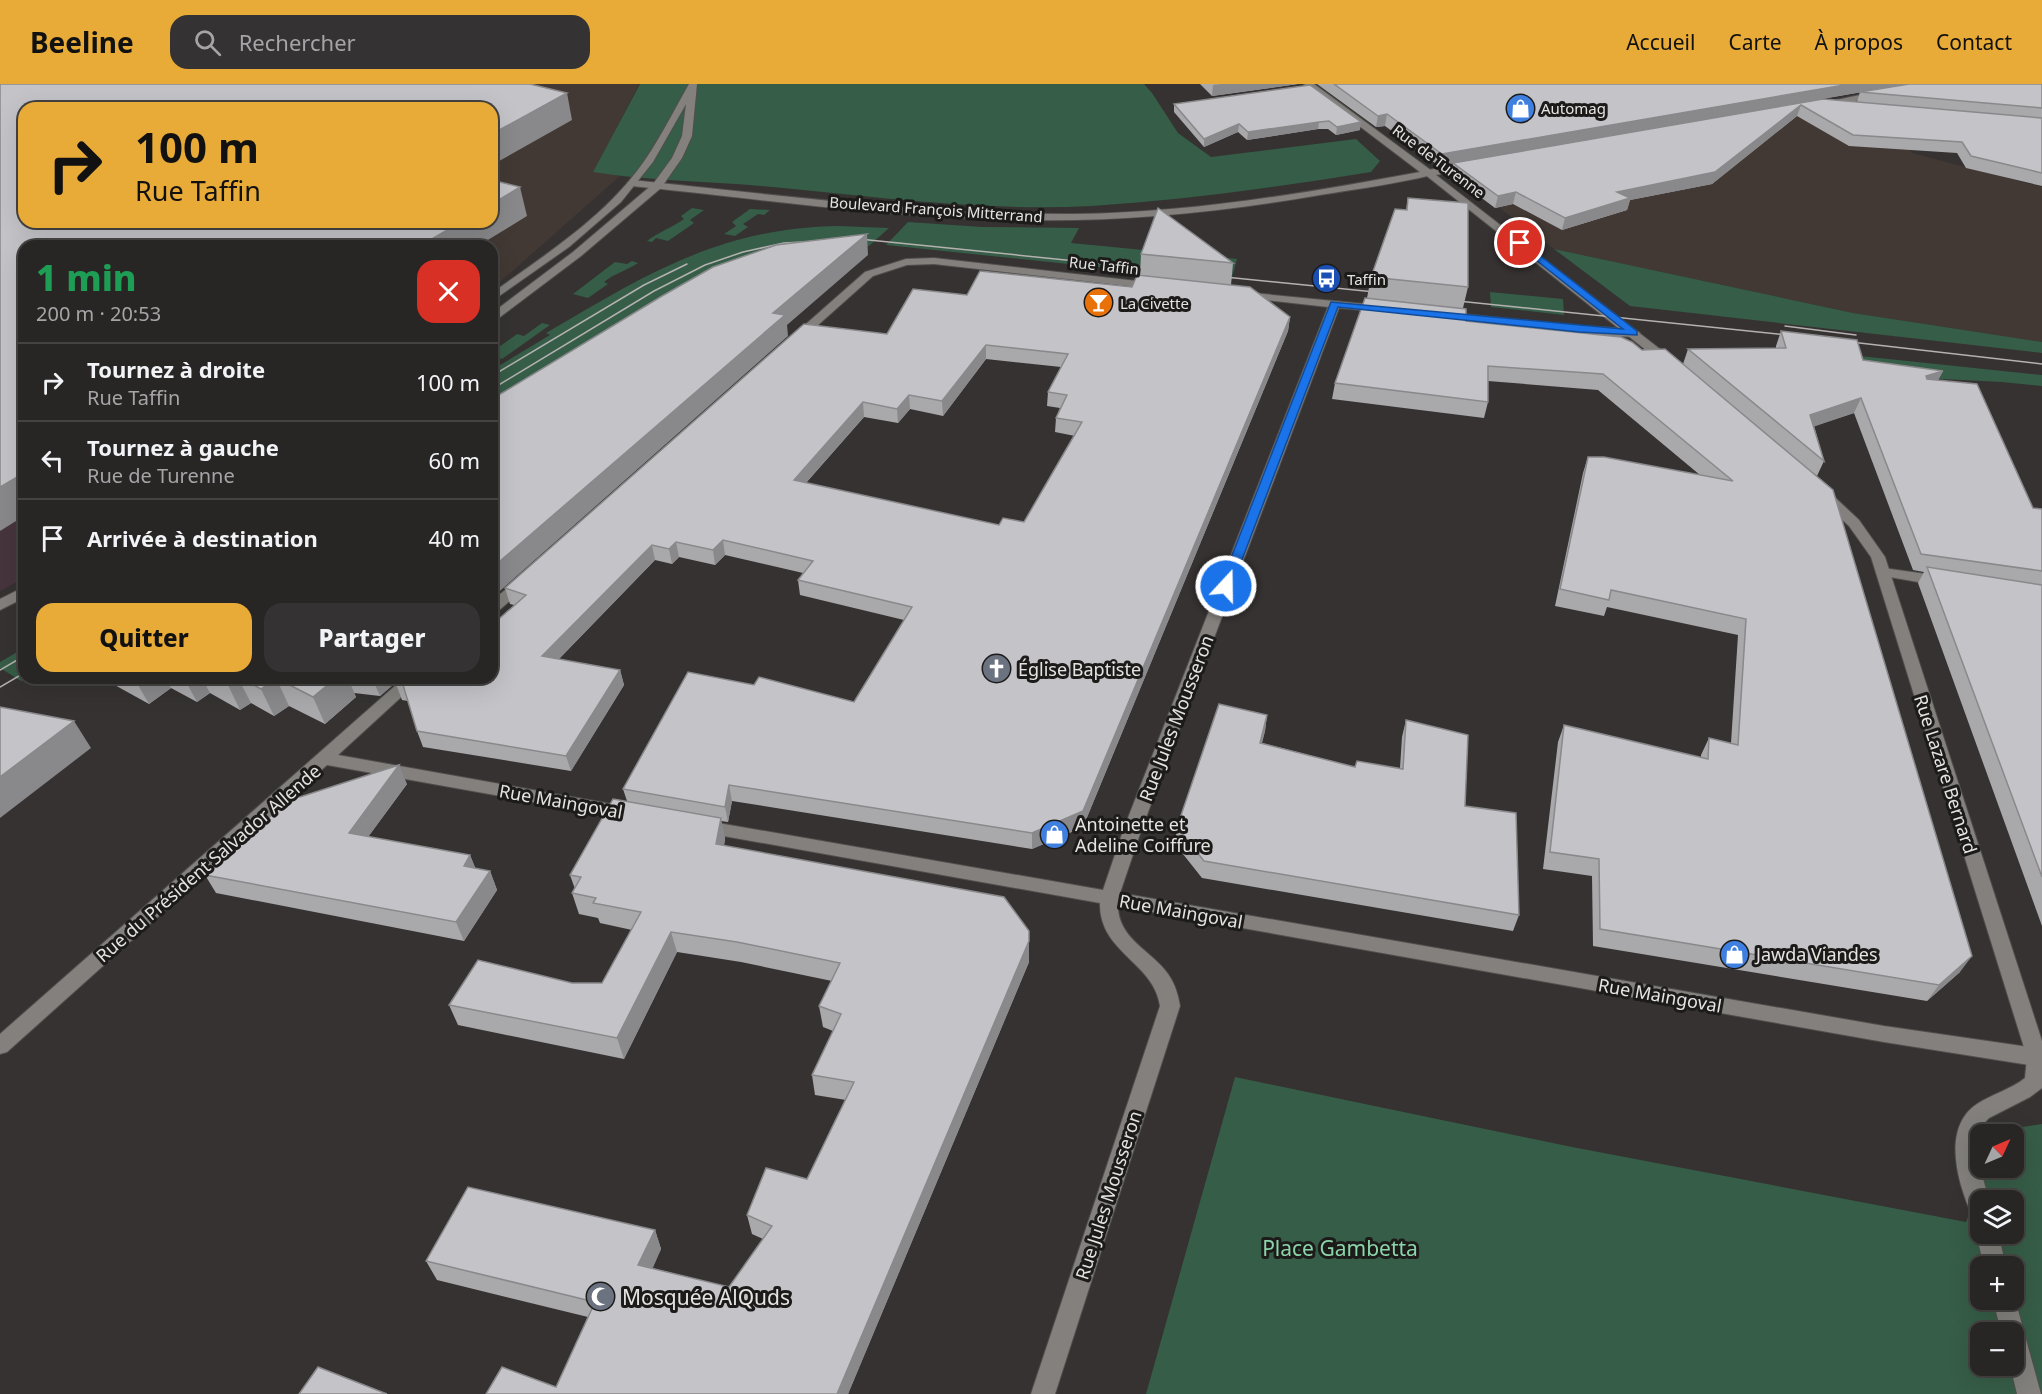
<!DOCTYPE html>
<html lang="fr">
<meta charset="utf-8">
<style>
body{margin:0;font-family:"Noto Sans",sans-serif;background:#343232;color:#f1f3f6;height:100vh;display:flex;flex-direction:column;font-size:22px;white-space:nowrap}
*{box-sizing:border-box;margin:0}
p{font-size:20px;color:#a5a5a7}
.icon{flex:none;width:33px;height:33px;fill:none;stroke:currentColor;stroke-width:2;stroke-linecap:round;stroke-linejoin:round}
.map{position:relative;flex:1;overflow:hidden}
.panel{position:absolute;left:18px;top:156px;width:480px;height:444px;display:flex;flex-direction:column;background:#282625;border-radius:18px;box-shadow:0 6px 24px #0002,0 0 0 2px #444342}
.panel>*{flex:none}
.top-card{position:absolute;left:18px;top:18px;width:480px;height:126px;border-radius:18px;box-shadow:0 6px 24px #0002,0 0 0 2px #444342;background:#e8ab37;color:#111;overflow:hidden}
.needle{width:39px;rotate:46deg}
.fabs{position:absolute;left:1970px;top:1040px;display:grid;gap:12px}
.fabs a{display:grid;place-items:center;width:54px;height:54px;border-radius:12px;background:#282625;box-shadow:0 6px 24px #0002,0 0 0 2px #444342;font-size:30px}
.pin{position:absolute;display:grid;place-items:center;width:51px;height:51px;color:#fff;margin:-26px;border:3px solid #fff;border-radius:50%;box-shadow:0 2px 6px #0007}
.me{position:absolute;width:66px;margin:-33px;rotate:21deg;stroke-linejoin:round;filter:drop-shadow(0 0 4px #0008)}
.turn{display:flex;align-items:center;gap:21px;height:126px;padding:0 18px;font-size:27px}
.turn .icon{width:78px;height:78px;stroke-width:2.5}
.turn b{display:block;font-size:42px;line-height:51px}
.round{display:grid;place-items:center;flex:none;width:63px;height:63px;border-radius:18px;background:#343232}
.overview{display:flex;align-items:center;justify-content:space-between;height:102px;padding:0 18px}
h1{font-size:36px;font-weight:800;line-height:45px;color:#1e9e55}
.button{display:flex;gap:12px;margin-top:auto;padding:12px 18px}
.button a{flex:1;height:69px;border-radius:18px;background:#e8ab37;color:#111;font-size:24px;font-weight:800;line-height:69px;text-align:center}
.button a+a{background:#343232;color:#f1f3f6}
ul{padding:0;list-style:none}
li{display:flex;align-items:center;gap:18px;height:78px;padding:0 18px;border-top:2px solid #444342}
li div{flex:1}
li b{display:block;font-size:22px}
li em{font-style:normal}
header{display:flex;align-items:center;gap:36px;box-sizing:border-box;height:84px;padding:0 30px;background:#e8ab37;color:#111}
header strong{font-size:28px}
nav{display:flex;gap:33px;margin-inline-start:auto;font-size:21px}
.search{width:420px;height:54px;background:#343232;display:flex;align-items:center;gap:15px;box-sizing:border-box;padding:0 21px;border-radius:18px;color:#a5a5a7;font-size:22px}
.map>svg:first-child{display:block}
.commercial{fill:#47353d}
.built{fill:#423934;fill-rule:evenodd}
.green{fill:#365d47;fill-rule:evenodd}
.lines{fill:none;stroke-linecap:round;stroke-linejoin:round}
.minor-casing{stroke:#514f4d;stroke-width:2}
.tertiary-casing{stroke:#514f4d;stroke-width:2}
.secondary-casing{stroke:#514f4d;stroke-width:2}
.minor{fill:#83807d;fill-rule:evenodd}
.tertiary{fill:#83807d;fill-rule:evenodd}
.secondary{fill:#83807d;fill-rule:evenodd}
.tram{stroke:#b4b1b0;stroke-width:1.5}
.wall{fill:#a9a8ab;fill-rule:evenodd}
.shaded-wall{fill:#89888b}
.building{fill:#c4c3c7;stroke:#89888b;stroke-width:1.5;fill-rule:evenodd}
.route{fill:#1a73e8;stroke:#114b97;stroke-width:1.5}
.labels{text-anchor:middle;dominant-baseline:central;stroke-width:6;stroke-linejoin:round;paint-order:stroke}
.far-poi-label{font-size:15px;fill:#e6e4e3;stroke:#1c1b1a;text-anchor:start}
.far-street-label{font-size:15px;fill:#e6e4e3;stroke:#1c1b1a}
.poi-label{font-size:18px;fill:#e6e4e3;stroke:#1c1b1a;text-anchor:start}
.street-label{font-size:18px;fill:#e6e4e3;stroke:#1c1b1a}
.near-park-label{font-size:21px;fill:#8bd5aa;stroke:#1c1b1a}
.near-poi-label{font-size:21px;fill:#e6e4e3;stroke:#1c1b1a;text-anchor:start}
</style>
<header>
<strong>Beeline</strong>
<div class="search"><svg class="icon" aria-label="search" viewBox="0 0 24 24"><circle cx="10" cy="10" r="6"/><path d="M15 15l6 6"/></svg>Rechercher</div>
<nav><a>Accueil</a><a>Carte</a><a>À propos</a><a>Contact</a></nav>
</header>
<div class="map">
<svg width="2042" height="1310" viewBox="0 0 2042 1310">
<rect width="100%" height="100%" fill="#353231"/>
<polygon class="commercial" points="0,318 24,326 24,494 0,507"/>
<g class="built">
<path d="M0,0H639L594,87L620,92L492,205V162H24ZM24,24H492V138H24Z"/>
<polygon points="1801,31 1894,36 1912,69 2042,103 2042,258 1853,229 1554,165 1498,123 1740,77 1782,43 1773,37"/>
</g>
<g class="green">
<path d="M640,0H1144L1152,9L1178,49L1211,73L1356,55L1380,77L1371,88C1278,103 1185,116 1092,122C983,128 869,112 761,102C705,97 648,97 593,88Z"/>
<path d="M692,124L704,126L690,136L694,139L668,157L656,154L652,158L647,157C659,148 671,144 684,135L681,132Z"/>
<polygon points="750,125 770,126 764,131 758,130 743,140 748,143 735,152 724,150 736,142 732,138"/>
<polygon points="908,138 982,143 1079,144 1071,159 1237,175 1231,197 886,161"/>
<path d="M838,142L889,144L869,162L848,161L697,193L666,209L492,315V286L550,251L546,249C645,191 719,144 838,142Z"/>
<polygon points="1554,165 1853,229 2042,258 2042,269 1630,222"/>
<path d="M632,177L638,179C626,187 615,189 604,198L608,200L588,214L573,210L615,178L627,180Z"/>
<polygon points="1490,208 1563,215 1564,231 1491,223"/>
<polygon points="542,239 550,241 502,275 492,272 492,268 517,250 524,252"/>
<polygon points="1710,264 1778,272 1850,271 2042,291 2042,302 2002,298 1862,291 1693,270"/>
<polygon points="24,564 24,594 26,594 21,597 0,584 0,578"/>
<path d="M1235,993L1572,1063L1966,1138L1988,1083H2013V1050H2000L2002,1046L2042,1040V1310H1146ZM1980,1116H2013V1149H1980ZM1980,1182H2013V1215H1980ZM1980,1248H2013V1281H1980Z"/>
</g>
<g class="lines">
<defs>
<g id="minor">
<path d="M1304,0H1314L1432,87V91C1395,100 1357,105 1320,111C1221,128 1122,138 1021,136C891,134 761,115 632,102L627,99L632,96C779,111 926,131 1074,130C1190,129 1306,109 1420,88Z"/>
<polygon points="934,174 1155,199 1161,202 1155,205 934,180 907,181 873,192 799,258 795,259 789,255 865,188 906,175"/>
<path d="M1243,208L1385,222L1391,225L1385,228L1339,224L1142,744L1120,809L1884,942L2042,965V983L1884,958L1118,822C1118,855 1152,867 1168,890C1175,900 1178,910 1180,922L1055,1310H1031L1160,922C1154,878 1099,869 1100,819L701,748L695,747L692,742L695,737L701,736L1103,806L1124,744L1328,223L1239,213L1237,211Z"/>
<polygon points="1443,228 1579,242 1634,245 1640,249 1634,253 1579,250 1439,233 1437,231"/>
<polygon points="1883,484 1941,492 1948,497 1941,502 1878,491 1876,488"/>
<polygon points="523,493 530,498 528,501 497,528 492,530 492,517 518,495"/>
<polygon points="404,594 422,594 338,671 628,723 634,725 637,729 634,733 628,735 327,681 7,968 0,970 0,950"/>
</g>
<g id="tertiary">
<polygon points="1879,7 1884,10 1882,12 1822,23 1817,20"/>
<polygon points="1474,78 1478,79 1478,83 1436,91 1674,276 1674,282 1666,282 1423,89 1428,86"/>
<path d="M1822,405L1827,406L1859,436L1885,473L2042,957V1004L2030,1013L1989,1034L1980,1043L1976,1059L1977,1073L1989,1116H1980V1134L1972,1131C1958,1100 1941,1044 1977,1020C1992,1010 2010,1006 2025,994L2027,973L1871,473L1849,442L1817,412L1815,409L1817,406Z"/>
<polygon points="1980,1141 1980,1149 1998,1149 2006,1182 1984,1182 1976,1149"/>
<polygon points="2013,1209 2015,1215 2041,1310 2017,1310 2010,1281 2013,1281 2013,1248 2001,1248 1993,1215 2013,1215"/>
</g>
<g id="secondary">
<path d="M689,0H697L692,52L682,74L661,104L581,172L492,239V229L573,168L653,100L672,74L682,52L686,20L653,78L621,118L569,163L492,217V209C542,173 599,137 637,87C657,61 673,28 689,0Z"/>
<polygon points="24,503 24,514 0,526 0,515"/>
</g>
</defs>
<use href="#minor" class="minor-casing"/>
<use href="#tertiary" class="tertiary-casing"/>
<use href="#secondary" class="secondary-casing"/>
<use href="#minor" class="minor"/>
<use href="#tertiary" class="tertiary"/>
<use href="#secondary" class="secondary"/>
<g class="tram">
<polyline points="1215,192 1385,209"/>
<polyline points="1448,216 1797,252"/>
<polyline points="1785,242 1856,251"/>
<polyline points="1842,257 2042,280"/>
<polyline points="492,292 644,201 687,180"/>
<polyline points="492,305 654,207 705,181 743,168 784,159 859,155 1155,185"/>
<polyline points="0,586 24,572"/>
<polyline points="0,603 24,589"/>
</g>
</g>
<g class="wall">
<polygon points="1200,0 1298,0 1212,12"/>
<polygon points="1317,0 1908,0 1694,37 1823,15 1857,18 1860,8 2042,0 2042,102 1966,84 1957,69 1849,62 1797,32 1712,100 1630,116 1627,126 1562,146 1513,120 1495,124 1451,91 1453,79 1439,82 1385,42 1376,43"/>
<polygon points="1310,1 1360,46 1336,51 1328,45 1318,45 1247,56 1238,48 1204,63 1174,28 1174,20"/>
<polygon points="1408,114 1468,203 1463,224 1466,237 1642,266 1683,280 1688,265 1776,264 1776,262 1781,247 1863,276 1943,287 1938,296 2033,424 2042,425 2042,842 1918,499 1924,488 1913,486 1854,329 1814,342 1824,377 1817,392 1960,888 1927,917 1593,862 1592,792 1543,785 1558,658 1564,641 1701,674 1701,671 1709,654 1731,659 1738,551 1607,523 1604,532 1555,522 1583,389 1588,373 1700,391 1598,306 1488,297 1488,318 1484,334 1332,315 1335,299 1367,214 1371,193 1406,126"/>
<path d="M1141,170L1233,179L1231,201L1290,233L1288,247L1083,743L1032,765L732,717L728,738L721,737L725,755L724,762L1029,878L848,1310H486L556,1303L588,1233L437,1196L426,1177L655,1146L661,1165L652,1184L729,1203L763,1155L752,1150L747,1131L807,1095L846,1016L815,1011L812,991L833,947L823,943L819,922L832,897L741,878L677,868L624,975L458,941L449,921L572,899H602L632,846L600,839L598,834L579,830L572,809L575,805L570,791L627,717L623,705L754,601L854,618L904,536L800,511L798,496L803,489L725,471L715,481L679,473L672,480L655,476L559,575L620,586L624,601L571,687L423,663L417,647L408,617L402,616L396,600L492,594L514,521L510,520L505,504L887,250L967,211L1132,203L1140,191ZM986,275L1061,283L1048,308L1047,322L1060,324L1056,334L1055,348L1075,352L1024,438L999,441L806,399L864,333L898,339L910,325L943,332Z"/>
<polygon points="102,594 401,594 380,612 354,609 356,613 325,640 289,622 274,632 251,619 240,626 210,609 197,618 171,604 149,620"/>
<polygon points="1267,631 1265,647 1262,659 1355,683 1400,684 1402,653 1406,636 1465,722 1519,831 1513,847 1202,794 1175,760 1177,743"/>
<polygon points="407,700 368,753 470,771 475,784 490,787 497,806 464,857 216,809 205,791 300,713"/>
</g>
<g class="shaded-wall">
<polygon points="1221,0 1298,0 1212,12 1213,1"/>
<polygon points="1850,0 1908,0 1439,82 1442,70"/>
<polygon points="567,9 572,36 492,81 492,50"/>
<polygon points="1801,21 1797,32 1712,100 1630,116 1627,126 1562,146 1565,134"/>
<polygon points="1387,30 1385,42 1376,43 1378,32"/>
<polygon points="1319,38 1318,45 1247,56 1248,48"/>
<polygon points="1361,38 1360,46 1336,51 1337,43"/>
<polygon points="1239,40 1238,48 1204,63 1204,55"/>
<polygon points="520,103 527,132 478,162 420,162 461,138 492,138 492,120"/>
<polygon points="1516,108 1513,120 1495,124 1498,112"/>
<polygon points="867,150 868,171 787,241 788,252 492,514 492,484 773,229"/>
<polygon points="1290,233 1288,247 1083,743 1032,765 1032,749"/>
<polygon points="986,261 986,275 943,332 942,317"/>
<polygon points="1943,287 1935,302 1919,307 1926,292"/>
<polygon points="909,311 910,325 898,339 897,325"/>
<polygon points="1861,314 1854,329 1804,346 1810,331"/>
<polygon points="863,318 864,333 795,411 794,396"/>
<polygon points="24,389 24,432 0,447 0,403"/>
<polygon points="723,456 725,471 715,481 713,466"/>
<polygon points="676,458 679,473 672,480 669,465"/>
<polygon points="652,461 655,476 546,588 542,572"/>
<polygon points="620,586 624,601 571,687 566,672"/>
<polygon points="134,594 165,594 171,604 149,620"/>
<polygon points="184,594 202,594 210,609 197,618"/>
<polygon points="234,594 238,594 251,619 240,626 227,599"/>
<polygon points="276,594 289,622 274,632 261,605"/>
<polygon points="336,594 348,594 356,613 325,640 313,613"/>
<polygon points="372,594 401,594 380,612"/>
<polygon points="1267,631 1265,647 1257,675 1260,659"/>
<polygon points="74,637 91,664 0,734 0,693"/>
<polygon points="399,681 407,700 357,768 349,749"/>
<polygon points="729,701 732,717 728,738 725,723"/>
<polygon points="721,734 725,755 720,781 716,760"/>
<polygon points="470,771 478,790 464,782"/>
<polygon points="490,787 497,806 464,857 456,838"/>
<polygon points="671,848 677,868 624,975 617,954"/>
<polygon points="1029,857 1029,878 848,1310 837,1310"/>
<polygon points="1972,872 1960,888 1927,917 1939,901"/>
<polygon points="655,1146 661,1165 646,1200 638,1181"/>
</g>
<g class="building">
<polygon points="0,0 530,0 567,9 492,50 492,24 24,24 24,138 461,138 420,162 24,162 24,389 0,403"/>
<polygon points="1334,0 1850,0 1442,70 1387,30 1378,32"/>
<polygon points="1909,0 2042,0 2042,24 1860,8"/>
<polygon points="1310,1 1361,38 1337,43 1329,37 1319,38 1248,48 1239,40 1204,55 1174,20"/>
<polygon points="1823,15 2042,34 2042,89 1971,72 1962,58 1853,51 1801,21 1715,88 1617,108 1630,114 1565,134 1516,108 1498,112 1453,79"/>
<polygon points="492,96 520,103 492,120"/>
<polygon points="1408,114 1468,119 1468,203 1371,193 1395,125 1407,126"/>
<polygon points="1158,124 1233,179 1141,170"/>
<polygon points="867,150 773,229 785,231 492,484 492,426 493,425 492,425 492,315 662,212 713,183 776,161"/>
<path d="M980,187L1132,203L1137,191L1250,203L1290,233L1083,727L1032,749L729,701L725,723L623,705L688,588L754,601L759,593L854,618L912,523L798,496L813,477L723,456L713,466L676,458L669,465L652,461L542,572L620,586L566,672L417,647L403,601L396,600L403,594H492V541L526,511L505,504L804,240L887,250L913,205L967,211ZM986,261L1068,270L1048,308L1067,311L1056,334L1082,338L1024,438L1003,434L999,441L794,396L863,318L897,325L909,311L942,317Z"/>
<polygon points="1365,214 1466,225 1466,237 1621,253 1632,258 1642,266 1665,265 1833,406 1972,872 1939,901 1600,845 1599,775 1550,768 1564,641 1708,675 1709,654 1738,661 1746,535 1611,506 1609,516 1560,505 1588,373 1604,373 1733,397 1603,290 1488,282 1488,318 1335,299"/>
<polygon points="1781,247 1857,256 1863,276 1943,287 1926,292 1927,295 1977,300 2033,424 2042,425 2042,487 1921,470 1861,314 1810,331 1824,377 1688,265 1786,264"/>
<polygon points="1927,483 2042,501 2042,793"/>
<polygon points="218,594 234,594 227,599"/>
<polygon points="241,594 336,594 313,613 276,594 261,605"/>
<polygon points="1219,620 1267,631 1260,659 1355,683 1357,677 1403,685 1406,636 1468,651 1465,722 1516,729 1519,831 1204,777 1177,743"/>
<polygon points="0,623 74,637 0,693"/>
<polygon points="399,681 349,749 470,771 464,782 490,787 456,838 205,791 294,711 300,713"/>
<polygon points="613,715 721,734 716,760 1004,813 1029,847 1029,857 837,1310 486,1310 502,1283 556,1303 595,1218 426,1177 468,1103 655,1146 638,1181 729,1203 772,1142 747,1131 766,1084 807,1095 854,998 812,991 841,930 819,922 840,879 737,858 671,848 617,954 449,921 478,876 572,899 602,899 641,828 593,819 596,814 572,809 581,793 570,791"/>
<polygon points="318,1283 387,1310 299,1310"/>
</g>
<polygon class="route" points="1520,156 1637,247 1637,251 1579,248 1338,223 1232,502 1226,506 1222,505 1220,502 1331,218 1623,245 1517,161 1515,159"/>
<defs>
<symbol id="shop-disc" viewBox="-11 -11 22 22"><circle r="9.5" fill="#3f7fe0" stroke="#1c1b1a"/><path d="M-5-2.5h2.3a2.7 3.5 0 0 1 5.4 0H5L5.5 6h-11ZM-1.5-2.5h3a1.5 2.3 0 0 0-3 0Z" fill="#fff"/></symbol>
<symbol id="bus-disc" viewBox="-11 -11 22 22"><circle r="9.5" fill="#1a4fb4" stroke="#1c1b1a"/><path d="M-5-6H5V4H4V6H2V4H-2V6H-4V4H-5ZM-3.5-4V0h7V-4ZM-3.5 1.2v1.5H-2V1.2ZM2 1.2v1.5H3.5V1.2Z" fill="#fff"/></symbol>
<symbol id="bar-disc" viewBox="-11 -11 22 22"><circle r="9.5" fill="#e8710a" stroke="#1c1b1a"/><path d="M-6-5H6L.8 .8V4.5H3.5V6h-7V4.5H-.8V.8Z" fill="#fff"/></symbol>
<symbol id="church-disc" viewBox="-11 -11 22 22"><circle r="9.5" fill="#6b7280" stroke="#1c1b1a"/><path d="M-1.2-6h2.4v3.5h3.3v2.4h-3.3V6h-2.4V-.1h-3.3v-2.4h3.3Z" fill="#fff"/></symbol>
<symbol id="mosque-disc" viewBox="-11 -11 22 22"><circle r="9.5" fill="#6b7280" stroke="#1c1b1a"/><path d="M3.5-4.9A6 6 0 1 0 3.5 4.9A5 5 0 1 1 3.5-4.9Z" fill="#fff"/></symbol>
</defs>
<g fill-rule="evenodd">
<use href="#shop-disc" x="1504" y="8" width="33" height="33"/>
<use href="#bus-disc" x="1310" y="178" width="33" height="33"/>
<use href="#bar-disc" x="1082" y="202" width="33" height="33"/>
<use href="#church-disc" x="980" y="568" width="33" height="33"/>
<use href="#shop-disc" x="1038" y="734" width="33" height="33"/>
<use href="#shop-disc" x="1718" y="854" width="33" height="33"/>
<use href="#mosque-disc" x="584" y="1196" width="33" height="33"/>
</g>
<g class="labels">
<g class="far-poi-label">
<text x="1541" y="24">Automag</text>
<text x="1347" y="195">Taffin</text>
<text x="1120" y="219">La Civette</text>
</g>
<g class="far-street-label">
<text transform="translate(1439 77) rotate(37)">Rue de Turenne</text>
<text transform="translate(936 125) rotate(4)">Boulevard François Mitterrand</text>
<text transform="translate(1104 181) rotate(6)">Rue Taffin</text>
</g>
<g class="poi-label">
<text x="1018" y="585">Église Baptiste</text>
<text x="1075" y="740">Antoinette et<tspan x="1075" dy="21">Adeline Coiffure</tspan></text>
<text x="1756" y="870">Jawda Viandes</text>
</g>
<g class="street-label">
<text transform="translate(1176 634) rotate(-69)">Rue Jules Mousseron</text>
<text transform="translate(1946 690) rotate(72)">Rue Lazare Bernard</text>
<text transform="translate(561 717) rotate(10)">Rue Maingoval</text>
<text transform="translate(208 779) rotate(-41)">Rue du Président Salvador Allende</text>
<text transform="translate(1181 827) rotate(10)">Rue Maingoval</text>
<text transform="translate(1660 911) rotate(10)">Rue Maingoval</text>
<text transform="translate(1108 1111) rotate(-72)">Rue Jules Mousseron</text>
</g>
<g class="near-park-label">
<text x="1340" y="1164">Place Gambetta</text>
</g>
<g class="near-poi-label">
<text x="622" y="1213">Mosquée AlQuds</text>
</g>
</g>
</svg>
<div class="fabs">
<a><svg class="needle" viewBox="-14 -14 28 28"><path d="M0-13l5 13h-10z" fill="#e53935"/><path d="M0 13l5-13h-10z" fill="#a5a5a7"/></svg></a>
<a><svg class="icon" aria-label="layers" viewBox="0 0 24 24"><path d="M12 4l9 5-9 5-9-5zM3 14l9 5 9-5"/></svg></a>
<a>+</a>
<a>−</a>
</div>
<div class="pin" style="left:1520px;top:159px;background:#d93025"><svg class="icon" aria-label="arrive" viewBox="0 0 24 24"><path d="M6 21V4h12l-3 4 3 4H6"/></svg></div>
<svg class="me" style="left:1226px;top:502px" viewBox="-20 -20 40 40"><circle r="17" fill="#1a73e8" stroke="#fff" stroke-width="3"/><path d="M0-11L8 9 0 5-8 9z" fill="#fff"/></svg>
<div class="top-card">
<div class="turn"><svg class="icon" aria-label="right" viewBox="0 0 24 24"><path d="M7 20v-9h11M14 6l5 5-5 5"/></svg><div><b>100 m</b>Rue Taffin</div></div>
</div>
<section class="panel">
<div class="overview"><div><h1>1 min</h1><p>200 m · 20:53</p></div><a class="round" style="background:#d93025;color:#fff"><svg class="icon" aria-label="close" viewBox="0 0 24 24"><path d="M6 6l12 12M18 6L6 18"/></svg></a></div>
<ul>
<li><svg class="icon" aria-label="right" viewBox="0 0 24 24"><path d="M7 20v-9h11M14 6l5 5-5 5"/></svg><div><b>Tournez à droite</b><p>Rue Taffin</p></div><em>100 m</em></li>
<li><svg class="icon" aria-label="left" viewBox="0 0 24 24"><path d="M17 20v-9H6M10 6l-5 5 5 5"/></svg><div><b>Tournez à gauche</b><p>Rue de Turenne</p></div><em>60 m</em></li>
<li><svg class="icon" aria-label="arrive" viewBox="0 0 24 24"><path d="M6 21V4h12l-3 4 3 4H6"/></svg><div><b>Arrivée à destination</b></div><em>40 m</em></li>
</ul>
<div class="button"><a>Quitter</a><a>Partager</a></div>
</section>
</div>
